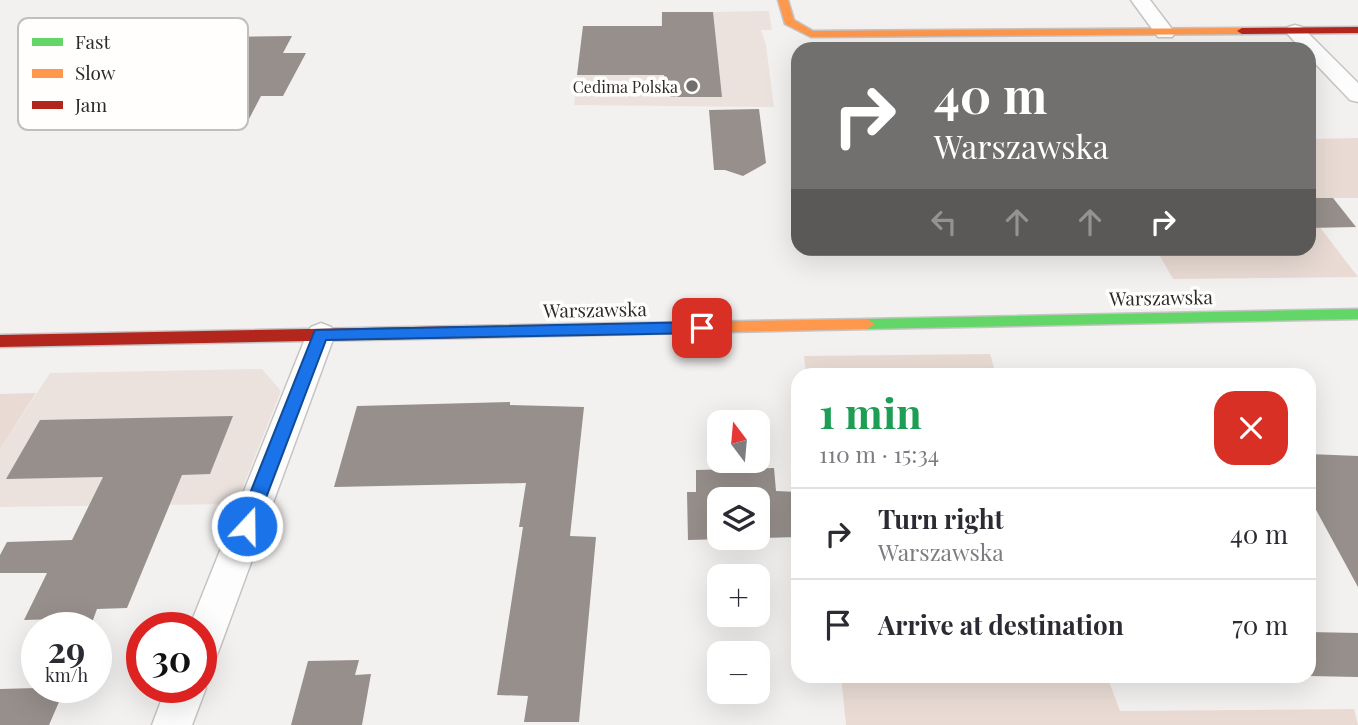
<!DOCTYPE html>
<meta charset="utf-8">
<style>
body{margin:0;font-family:"Playfair Display",serif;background:#f7f7f7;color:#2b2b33;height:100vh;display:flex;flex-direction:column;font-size:26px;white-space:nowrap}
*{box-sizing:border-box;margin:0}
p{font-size:23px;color:#7c7c81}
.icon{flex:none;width:38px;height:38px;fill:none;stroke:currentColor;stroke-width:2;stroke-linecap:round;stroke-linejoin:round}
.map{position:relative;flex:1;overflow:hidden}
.details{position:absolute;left:791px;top:368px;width:525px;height:315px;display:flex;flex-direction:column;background:#fff;border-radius:21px;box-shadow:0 7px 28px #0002}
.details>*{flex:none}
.guide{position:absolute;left:791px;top:42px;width:525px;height:214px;border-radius:21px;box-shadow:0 7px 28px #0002;background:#72706f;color:#fff;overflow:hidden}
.needle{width:46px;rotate:344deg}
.fabs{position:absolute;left:707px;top:410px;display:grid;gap:14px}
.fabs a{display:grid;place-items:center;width:63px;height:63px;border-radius:14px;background:#fff;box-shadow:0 7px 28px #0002;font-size:35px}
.speed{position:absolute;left:21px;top:612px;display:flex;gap:14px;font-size:35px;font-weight:700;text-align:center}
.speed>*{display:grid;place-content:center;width:91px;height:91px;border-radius:50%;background:#fff;box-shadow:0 7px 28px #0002;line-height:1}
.speed small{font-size:18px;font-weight:400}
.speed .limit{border:10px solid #d22;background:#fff;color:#111}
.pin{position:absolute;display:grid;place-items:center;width:60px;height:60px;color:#fff;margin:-30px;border-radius:14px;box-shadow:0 4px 10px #0006}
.me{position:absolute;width:77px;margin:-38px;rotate:21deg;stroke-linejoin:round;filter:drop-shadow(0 0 5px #0008)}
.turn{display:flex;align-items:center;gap:24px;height:147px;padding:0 28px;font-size:32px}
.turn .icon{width:91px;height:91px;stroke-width:2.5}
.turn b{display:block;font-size:49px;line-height:60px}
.lanes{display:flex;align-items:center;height:66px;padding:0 28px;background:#0003;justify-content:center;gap:35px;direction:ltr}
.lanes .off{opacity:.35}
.round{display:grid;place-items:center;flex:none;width:74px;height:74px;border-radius:21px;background:#f7f7f7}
.overview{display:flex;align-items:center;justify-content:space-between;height:119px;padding:0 28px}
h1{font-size:42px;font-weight:700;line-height:52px;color:#1e9e55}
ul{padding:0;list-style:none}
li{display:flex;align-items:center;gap:21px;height:91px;padding:0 28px;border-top:2px solid #e1e1e2}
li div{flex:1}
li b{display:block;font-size:26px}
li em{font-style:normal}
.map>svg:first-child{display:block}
.built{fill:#ebe2de}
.green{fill:#e9dbd4}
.building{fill:#968f8b;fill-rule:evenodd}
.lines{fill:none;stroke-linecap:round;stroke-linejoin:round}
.street-casing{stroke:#c6c4c3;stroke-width:3}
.fast-casing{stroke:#c6c4c3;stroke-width:3}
.slow-casing{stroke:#c6c4c3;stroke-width:3}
.jam-casing{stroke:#c6c4c3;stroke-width:3}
.street{fill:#fdfdfd;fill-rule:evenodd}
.fast{fill:#63d668;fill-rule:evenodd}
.slow{fill:#ff974d;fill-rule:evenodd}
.jam{fill:#b3261e;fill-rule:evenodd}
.route{fill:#1a73e8;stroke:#114b97;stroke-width:2}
.poi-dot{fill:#72706f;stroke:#fffefd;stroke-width:2.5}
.labels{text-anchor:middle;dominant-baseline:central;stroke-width:7;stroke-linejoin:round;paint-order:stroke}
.far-poi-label{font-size:16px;fill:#2d2b2a;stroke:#fffefd;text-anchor:end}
.street-label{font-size:19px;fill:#2d2b2a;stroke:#fffefd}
.key{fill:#fffefd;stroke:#c0bfbe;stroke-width:2}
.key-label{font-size:19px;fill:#2d2b2a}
</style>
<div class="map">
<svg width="1358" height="725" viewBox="0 0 1358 725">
<rect width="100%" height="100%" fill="#f3f1ef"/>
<g class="built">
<polygon points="769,11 772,30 761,30 766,45 774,107 574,105 583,26 661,26 662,13"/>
<polygon points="262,369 281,391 236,504 0,507 0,449 50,373"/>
</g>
<g class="green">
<polygon points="1358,138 1358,198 1309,198 1309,139"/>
<polygon points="1309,213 1358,277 1173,279 1156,249 1309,248"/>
<polygon points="990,354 996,374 806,374 804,356"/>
<polygon points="36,393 0,449 0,394"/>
<polygon points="841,676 1107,676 1120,711 1354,709 1358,725 846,725"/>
</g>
<g class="building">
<polygon points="662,12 713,12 722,97 670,97 670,94 664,94 664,75 577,75 583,26 662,26"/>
<polygon points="292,36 283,53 306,53 283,96 261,96 249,119 176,119 179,115 119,114 149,75 202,75 227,37"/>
<polygon points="759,109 766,163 743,176 725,170 714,170 709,110"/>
<polygon points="1309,198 1333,198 1356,227 1309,228"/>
<polygon points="510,402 510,405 584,407 570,536 596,537 579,722 524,722 528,696 497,695 523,527 519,527 526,483 334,487 357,406"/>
<polygon points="233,416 210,474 182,475 127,608 97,609 93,620 85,625 63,625 59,619 24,620 47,573 0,573 0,555 7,542 72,540 103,477 6,479 40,420"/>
<polygon points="1309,454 1358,456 1358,587 1309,497"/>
<path d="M774,468L776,491L798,492V537L688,540L687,492H696V470ZM719,499H758V537H719Z"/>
<polygon points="1309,632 1358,633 1358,677 1309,676"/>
<polygon points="359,660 355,675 371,674 362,725 291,725 308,661"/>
<polygon points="37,688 65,688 49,725 0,725 0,689"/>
</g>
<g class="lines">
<defs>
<g id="street">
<polygon points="1131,0 1150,0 1175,33 1172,37 1158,37"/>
<polygon points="1295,25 1302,27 1358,83 1358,102 1350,100 1309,57 1309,49 1301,49 1285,31 1288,27"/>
<polygon points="321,323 331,327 335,334 220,647 215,660 201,665 201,628 189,628 307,334 311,327"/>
<polygon points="201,677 206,688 192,725 152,725 166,688 201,688"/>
</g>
<polygon id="fast" points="1358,309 1358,319 867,329 859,324 867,319"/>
<g id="slow">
<polygon points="778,0 788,0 794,20 813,31 1242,28 1247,31 1242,34 811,37 785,24"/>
<polygon points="867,319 875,324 867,329 466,338 458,332 466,326"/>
</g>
<g id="jam">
<polygon points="1358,27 1358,33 1242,34 1237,31 1242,28"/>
<polygon points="466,326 474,332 466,338 0,347 0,335"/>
</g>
</defs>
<use href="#street" class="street-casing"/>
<use href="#fast" class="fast-casing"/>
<use href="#slow" class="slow-casing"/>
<use href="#jam" class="jam-casing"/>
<use href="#street" class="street"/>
<use href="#fast" class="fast"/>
<use href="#slow" class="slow"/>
<use href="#jam" class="jam"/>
</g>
<polygon class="route" points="702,322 710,328 702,333 326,340 253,532 247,534 240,532 237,526 315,330"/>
<circle class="poi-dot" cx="692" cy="86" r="7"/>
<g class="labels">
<g class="far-poi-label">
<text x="678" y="86">Cedima Polska</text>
</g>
<g class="street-label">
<text transform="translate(1161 297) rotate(-1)">Warszawska</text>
<text transform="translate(595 309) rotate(-1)">Warszawska</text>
</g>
</g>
<rect x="18" y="18" width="230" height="112" rx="10" class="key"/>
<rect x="32" y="38" width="31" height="8" fill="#63d668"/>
<rect x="32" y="69" width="31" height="9" fill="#ff974d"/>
<rect x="32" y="101" width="31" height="8" fill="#b3261e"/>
<g class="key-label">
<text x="75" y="49">Fast</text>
<text x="75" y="80">Slow</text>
<text x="75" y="112">Jam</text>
</g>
</svg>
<div class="fabs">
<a><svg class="needle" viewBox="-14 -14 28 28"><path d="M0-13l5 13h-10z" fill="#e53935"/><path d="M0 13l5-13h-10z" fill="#7c7c81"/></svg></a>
<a><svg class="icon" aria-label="layers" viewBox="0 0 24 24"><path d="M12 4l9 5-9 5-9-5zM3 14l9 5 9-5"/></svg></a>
<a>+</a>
<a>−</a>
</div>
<div class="speed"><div>29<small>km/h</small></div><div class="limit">30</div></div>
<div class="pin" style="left:702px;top:328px;background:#d93025"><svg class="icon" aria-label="arrive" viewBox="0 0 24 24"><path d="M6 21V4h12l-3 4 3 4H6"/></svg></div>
<svg class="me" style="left:247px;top:526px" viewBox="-20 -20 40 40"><circle r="17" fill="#1a73e8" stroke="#fff" stroke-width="3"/><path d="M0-11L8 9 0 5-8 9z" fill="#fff"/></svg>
<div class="guide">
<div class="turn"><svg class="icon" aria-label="right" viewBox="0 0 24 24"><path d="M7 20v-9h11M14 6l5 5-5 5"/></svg><div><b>40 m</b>Warszawska</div></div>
<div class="lanes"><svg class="icon off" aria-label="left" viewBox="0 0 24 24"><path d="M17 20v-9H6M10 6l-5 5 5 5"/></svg><svg class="icon off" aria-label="ahead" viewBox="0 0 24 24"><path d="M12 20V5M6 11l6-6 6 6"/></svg><svg class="icon off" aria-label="ahead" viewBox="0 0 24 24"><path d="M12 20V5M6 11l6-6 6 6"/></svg><svg class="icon" aria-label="right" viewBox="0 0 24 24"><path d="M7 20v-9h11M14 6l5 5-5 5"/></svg></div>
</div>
<section class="details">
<div class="overview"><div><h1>1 min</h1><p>110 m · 15:34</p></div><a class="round" style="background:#d93025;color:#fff"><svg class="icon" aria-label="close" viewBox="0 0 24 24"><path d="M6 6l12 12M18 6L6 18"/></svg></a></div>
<ul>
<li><svg class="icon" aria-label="right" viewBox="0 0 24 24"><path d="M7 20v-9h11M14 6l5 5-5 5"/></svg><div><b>Turn right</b><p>Warszawska</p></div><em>40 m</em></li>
<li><svg class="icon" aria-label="arrive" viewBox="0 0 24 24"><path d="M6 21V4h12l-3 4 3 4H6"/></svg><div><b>Arrive at destination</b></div><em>70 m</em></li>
</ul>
</section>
</div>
